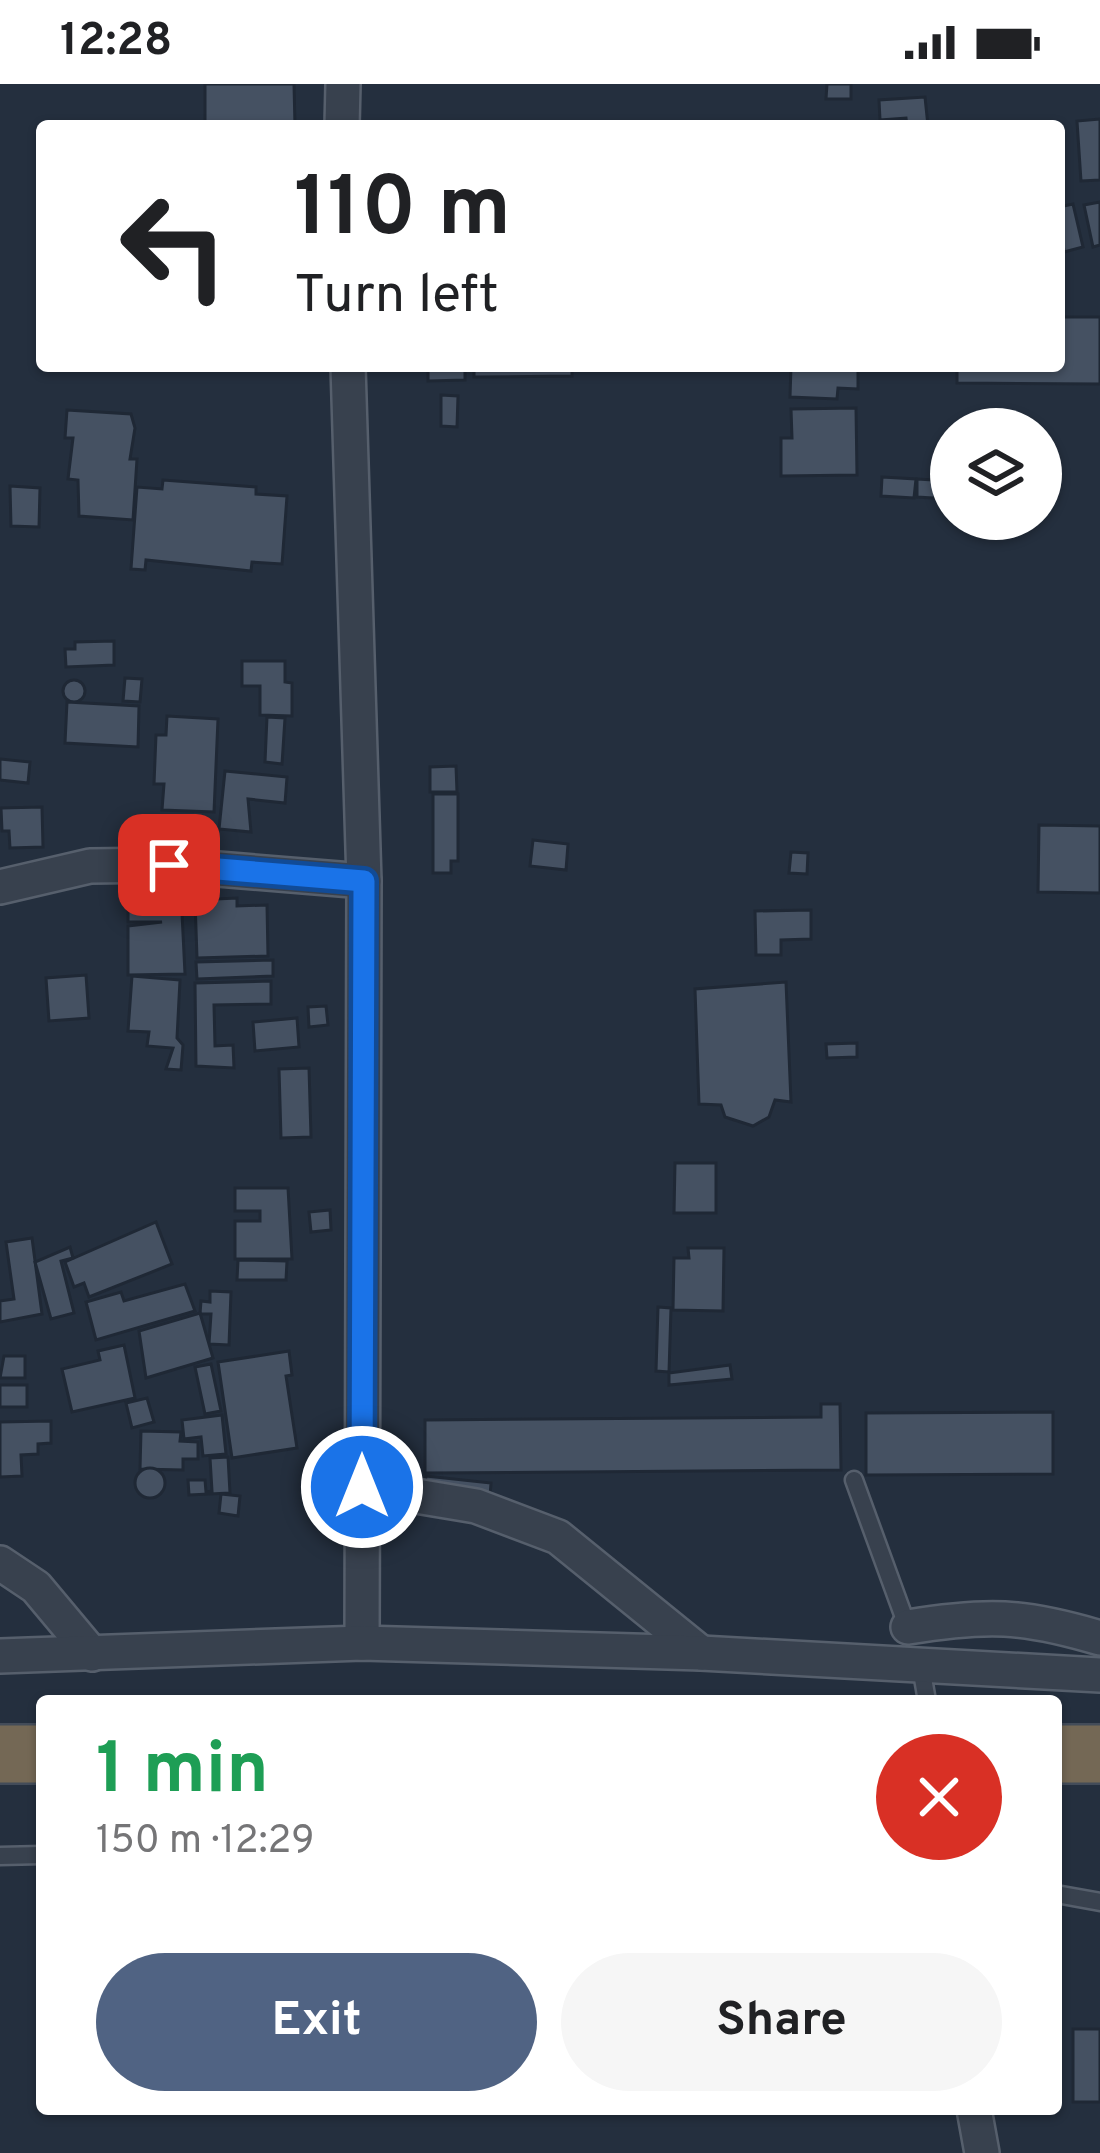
<!DOCTYPE html>
<meta charset="utf-8">
<style>
body{margin:0;font-family:Overpass,sans-serif;background:#f6f6f6;color:#202124;height:100vh;display:flex;flex-direction:column;font-size:45px;white-space:nowrap}
*{box-sizing:border-box;margin:0}
p{font-size:39px;color:#757577}
.icon{flex:none;width:66px;height:66px;fill:none;stroke:currentColor;stroke-width:2;stroke-linecap:round;stroke-linejoin:round}
.map{position:relative;flex:1;overflow:hidden}
.side{position:absolute;left:36px;top:1611px;width:1026px;height:420px;display:flex;flex-direction:column;background:#fff;border-radius:12px;box-shadow:0 3px 9px #0004}
.side>*{flex:none}
.hud{position:absolute;left:36px;top:36px;width:1029px;height:252px;border-radius:12px;box-shadow:0 3px 9px #0004;background:#fff;color:#202124;overflow:hidden}
.fabs{position:absolute;left:930px;top:324px;display:grid;gap:24px}
.fabs a{display:grid;place-items:center;width:132px;height:132px;border-radius:50%;background:#fff;box-shadow:0 3px 9px #0004;font-size:60px}
.pin{position:absolute;display:grid;place-items:center;width:102px;height:102px;color:#fff;margin:-51px;border-radius:24px;box-shadow:0 6px 18px #0006}
.me{position:absolute;width:132px;margin:-66px;rotate:0deg;stroke-linejoin:round;filter:drop-shadow(0 0 9px #0008)}
.turn{display:flex;align-items:center;gap:42px;height:252px;padding:0 60px;font-size:54px}
.turn .icon{width:156px;height:156px;stroke-width:2.5}
.turn b{display:block;font-size:84px;line-height:102px}
.round{display:grid;place-items:center;flex:none;width:126px;height:126px;border-radius:63px;background:#f6f6f6}
.summary{display:flex;align-items:center;justify-content:space-between;height:204px;padding:0 60px}
h1{font-size:72px;font-weight:700;line-height:90px;color:#1e9e55}
.button{display:flex;gap:24px;margin-top:auto;padding:24px 60px}
.button a{flex:1;height:138px;border-radius:72px;background:#506383;color:#fff;font-size:48px;font-weight:700;line-height:138px;text-align:center}
.button a+a{background:#f6f6f6;color:#202124}
.status{display:flex;justify-content:space-between;align-items:center;height:84px;padding:0 60px;background:#fff;direction:ltr}
.status svg{height:33px;fill:currentColor}
.map>svg:first-child{display:block}
.building{fill:#455162;stroke:#1f2835;stroke-width:3}
.lines{fill:none;stroke-linecap:round;stroke-linejoin:round}
.lane-casing{stroke:#565f6c;stroke-width:21}
.street-casing{stroke:#565f6c;stroke-width:38}
.highway-casing{stroke:#434c59;stroke-width:62}
.lane{stroke:#38414e;stroke-width:16}
.street{stroke:#38414e;stroke-width:33}
.highway{stroke:#746855;stroke-width:57}
.route-casing{stroke:#114b97;stroke-width:30}
.route{stroke:#1a73e8;stroke-width:21}
</style>
<div class="status"><b>12:28</b><svg viewBox="0 0 49 12"><path d="M0 12V9h3v3zM5 12V6h3v6zM10 12V3h3v9zM15 12V0h3v12zM26 1h20v11H26zM47 4h2v5h-2z"/></svg></div>
<div class="map">
<svg width="1100" height="2069" viewBox="0 0 1100 2069">
<rect width="100%" height="100%" fill="#242f3e"/>
<g class="building">
<polygon points="205,0 294,0 295,42 205,42"/>
<polygon points="827,0 851,0 851,15 826,15"/>
<polygon points="925,13 928,42 907,42 906,34 880,36 879,16"/>
<polygon points="1100,35 1100,96 1081,97 1077,37"/>
<polygon points="1100,118 1100,161 1093,163 1084,121"/>
<polygon points="1073,120 1083,163 1064,168 1059,123"/>
<polygon points="1059,233 1100,233 1100,300 957,299 957,282 1059,282"/>
<polygon points="428,282 465,282 465,296 428,297"/>
<polygon points="474,282 572,282 572,292 474,293"/>
<polygon points="791,282 858,282 858,305 838,304 837,315 790,313"/>
<polygon points="441,311 458,312 457,343 441,342"/>
<polygon points="856,324 857,391 781,392 781,354 792,354 791,325"/>
<polygon points="67,326 131,330 135,344 130,375 137,375 133,436 79,432 78,396 68,395 73,354 65,354"/>
<polygon points="882,393 916,395 914,414 881,412"/>
<polygon points="917,395 950,397 949,415 917,413"/>
<polygon points="163,396 256,403 256,410 287,412 282,480 252,478 251,487 146,476 145,486 131,485 137,403 162,405"/>
<polygon points="10,402 40,404 39,443 11,442"/>
<polygon points="114,557 114,581 66,583 65,565 75,565 75,558"/>
<polygon points="242,577 285,577 285,598 292,599 292,632 260,631 260,602 242,602"/>
<polygon points="125,594 142,595 140,618 123,617"/>
<circle cx="74" cy="607" r="11"/>
<polygon points="67,618 139,622 138,663 65,659"/>
<polygon points="167,632 218,635 214,728 162,726 164,700 154,700 156,651 166,651"/>
<polygon points="267,633 285,634 282,680 265,678"/>
<polygon points="0,675 30,678 28,699 0,696"/>
<polygon points="456,682 457,708 430,708 430,683"/>
<polygon points="225,687 287,693 285,719 248,715 251,748 219,745"/>
<polygon points="433,710 458,710 458,777 451,777 451,789 433,789"/>
<polygon points="42,723 43,763 10,764 9,747 2,747 1,724"/>
<polygon points="161,739 215,743 214,760 160,757"/>
<polygon points="1039,741 1100,742 1100,809 1038,808"/>
<polygon points="533,756 568,760 566,786 530,782"/>
<polygon points="791,768 808,769 807,790 789,789"/>
<polygon points="181,809 185,890 128,891 128,842 162,838 128,838 128,810"/>
<polygon points="237,814 237,822 267,821 268,872 197,874 195,816"/>
<polygon points="811,826 811,855 781,856 781,871 756,871 755,827"/>
<polygon points="273,876 273,892 197,895 196,878"/>
<polygon points="86,891 89,934 49,937 46,894"/>
<polygon points="132,892 180,896 177,954 183,961 181,986 166,985 173,964 147,962 149,948 128,947"/>
<polygon points="271,897 271,920 214,921 215,962 233,961 234,984 196,982 195,899"/>
<polygon points="786,898 791,1018 775,1016 769,1033 753,1042 725,1033 721,1021 699,1020 695,905"/>
<polygon points="326,922 328,941 309,943 308,923"/>
<polygon points="297,934 299,963 255,967 253,938"/>
<polygon points="857,959 857,973 827,974 826,960"/>
<polygon points="309,984 311,1053 281,1054 279,985"/>
<polygon points="675,1079 716,1079 716,1129 674,1129"/>
<polygon points="235,1104 288,1104 292,1175 235,1175 235,1137 260,1137 260,1127 235,1127"/>
<polygon points="330,1126 331,1146 311,1148 309,1128"/>
<polygon points="156,1138 172,1180 89,1213 84,1199 74,1203 65,1178"/>
<polygon points="32,1154 42,1230 0,1238 0,1217 14,1215 6,1158"/>
<polygon points="70,1163 73,1174 61,1177 74,1229 51,1235 35,1178"/>
<polygon points="688,1164 724,1164 723,1227 673,1226 674,1174 689,1174"/>
<polygon points="238,1176 287,1177 286,1196 237,1196"/>
<polygon points="185,1200 195,1227 96,1256 86,1218 121,1208 124,1217"/>
<polygon points="210,1207 231,1208 229,1261 209,1260 211,1230 200,1230 201,1217 210,1218"/>
<polygon points="658,1223 671,1224 669,1288 656,1287"/>
<polygon points="200,1229 213,1274 146,1294 139,1247"/>
<polygon points="124,1261 135,1314 72,1328 62,1285 100,1276 98,1267"/>
<polygon points="289,1267 292,1291 286,1292 297,1364 232,1374 218,1278"/>
<polygon points="4,1272 25,1272 25,1294 0,1294"/>
<polygon points="211,1280 221,1327 205,1330 195,1283"/>
<polygon points="730,1281 732,1295 669,1301 669,1289"/>
<rect x="0" y="1301" width="27" height="22"/>
<polygon points="147,1314 154,1338 132,1344 126,1319"/>
<polygon points="821,1320 840,1320 841,1386 425,1389 425,1336 821,1333"/>
<polygon points="1053,1328 1053,1390 866,1391 866,1329"/>
<polygon points="222,1331 226,1370 203,1372 201,1353 184,1355 182,1336"/>
<polygon points="51,1337 51,1359 38,1360 38,1370 21,1371 22,1392 0,1393 0,1338"/>
<polygon points="141,1347 181,1348 180,1357 198,1358 198,1375 183,1375 183,1386 140,1385"/>
<polygon points="322,1372 338,1374 335,1413 318,1411"/>
<polygon points="228,1373 230,1409 189,1411 188,1396 205,1396 206,1408 212,1407 210,1374"/>
<circle cx="150" cy="1399" r="15"/>
<polygon points="426,1392 491,1399 490,1412 424,1405"/>
<polygon points="221,1410 240,1412 238,1432 219,1429"/>
<rect x="1073" y="1945" width="27" height="73"/>
</g>
<g class="lines">
<defs>
<g id="lane">
<polyline points="854,1396 909,1547"/>
<polyline points="920,1577 927,1617"/>
<polyline points="0,1772 42,1771"/>
<polyline points="1056,1810 1100,1818"/>
</g>
<g id="street">
<polyline points="342,42 343,0"/>
<polyline points="348,282 364,797 362,1559"/>
<polyline points="0,803 90,782 169,781 364,797"/>
<polyline points="362,1403 476,1422 558,1453 701,1569"/>
<polyline points="0,1479 36,1503 92,1570"/>
<path d="M908,1543C987,1530 1023,1531 1100,1554"/>
<polyline points="0,1572 362,1559 701,1569 1100,1591"/>
<polyline points="974,2025 982,2069"/>
</g>
<g id="highway">
<polyline points="0,1670 42,1670"/>
<polyline points="1056,1670 1100,1670"/>
</g>
</defs>
<use href="#lane" class="lane-casing"/>
<use href="#street" class="street-casing"/>
<use href="#highway" class="highway-casing"/>
<use href="#lane" class="lane"/>
<use href="#street" class="street"/>
<use href="#highway" class="highway"/>
</g>
<g class="lines">
<defs>
<polyline id="route" points="169,781 364,797 362,1403"/>
</defs>
<use href="#route" class="route-casing"/>
<use href="#route" class="route"/>
</g>
</svg>
<div class="fabs">
<a><svg class="icon" aria-label="layers" viewBox="0 0 24 24"><path d="M12 4l9 5-9 5-9-5zM3 14l9 5 9-5"/></svg></a>
</div>
<div class="pin" style="left:169px;top:781px;background:#d93025"><svg class="icon" aria-label="arrive" viewBox="0 0 24 24"><path d="M6 21V4h12l-3 4 3 4H6"/></svg></div>
<svg class="me" style="left:362px;top:1403px" viewBox="-20 -20 40 40"><circle r="17" fill="#1a73e8" stroke="#fff" stroke-width="3"/><path d="M0-11L8 9 0 5-8 9z" fill="#fff"/></svg>
<div class="hud">
<div class="turn"><svg class="icon" aria-label="left" viewBox="0 0 24 24"><path d="M17 20v-9H6M10 6l-5 5 5 5"/></svg><div><b>110 m</b>Turn left</div></div>
</div>
<section class="side">
<div class="summary"><div><h1>1 min</h1><p>150 m · 12:29</p></div><a class="round" style="background:#d93025;color:#fff"><svg class="icon" aria-label="close" viewBox="0 0 24 24"><path d="M6 6l12 12M18 6L6 18"/></svg></a></div>
<div class="button"><a>Exit</a><a>Share</a></div>
</section>
</div>
